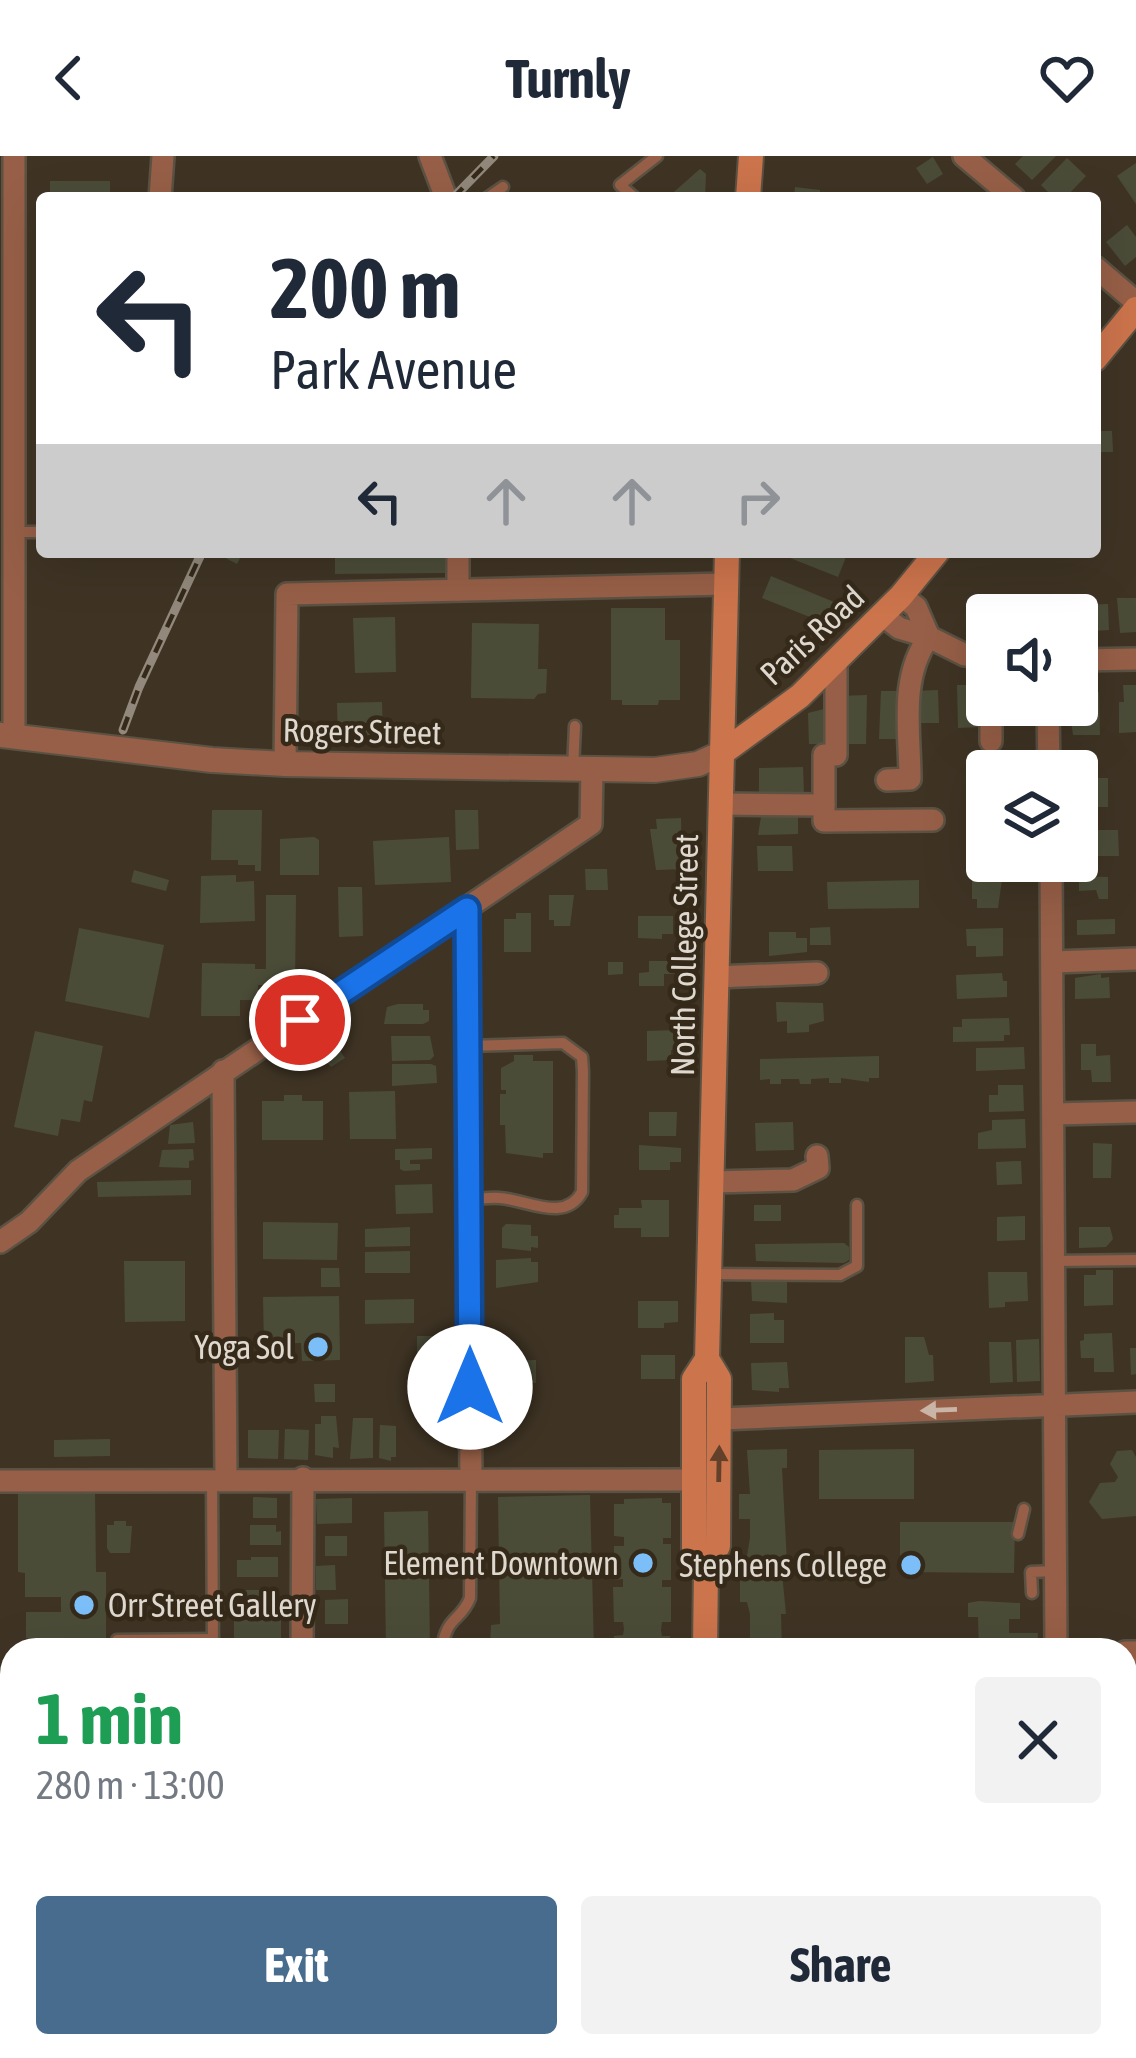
<!DOCTYPE html>
<meta charset="utf-8">
<style>
body{margin:0;font-family:"Asap Condensed",sans-serif;background:#f2f2f3;color:#1f2937;height:100vh;display:flex;flex-direction:column;font-size:45px;white-space:nowrap}
*{box-sizing:border-box;margin:0}
p{font-size:39px;color:#747a83}
.icon{flex:none;width:66px;height:66px;fill:none;stroke:currentColor;stroke-width:2;stroke-linecap:round;stroke-linejoin:round}
.map{position:relative;flex:1;overflow:hidden}
.panel{position:absolute;left:0px;top:1482px;width:1137px;height:420px;display:flex;flex-direction:column;background:#fff;border-radius:36px 36px 0 0;box-shadow:0 12px 48px #0002}
.panel>*{flex:none}
.guide{position:absolute;left:36px;top:36px;width:1065px;height:366px;border-radius:12px;box-shadow:0 12px 48px #0002;background:#fff;color:#1f2937;overflow:hidden}
.buttons{position:absolute;left:966px;top:438px;display:grid;gap:24px}
.buttons a{display:grid;place-items:center;width:132px;height:132px;border-radius:12px;background:#fff;box-shadow:0 12px 48px #0002;font-size:60px}
.pin{position:absolute;display:grid;place-items:center;width:102px;height:102px;color:#fff;margin:-51px;border:6px solid #fff;border-radius:50%;box-shadow:0 3px 12px #0007}
.me{position:absolute;width:132px;margin:-66px;rotate:0deg;stroke-linejoin:round;filter:drop-shadow(0 0 9px #0008)}
.turn{display:flex;align-items:center;gap:42px;height:252px;padding:0 36px;font-size:54px}
.turn .icon{width:156px;height:156px;stroke-width:2.5}
.turn b{display:block;font-size:84px;line-height:102px}
.lanes{display:flex;align-items:center;height:114px;padding:0 36px;background:#0003;justify-content:center;gap:60px;direction:ltr}
.lanes .off{opacity:.35}
.round{display:grid;place-items:center;flex:none;width:126px;height:126px;border-radius:12px;background:#f2f2f3}
.summary{display:flex;align-items:center;justify-content:space-between;height:204px;padding:0 36px}
h1{font-size:72px;font-weight:700;line-height:90px;color:#1e9e55}
.action{display:flex;gap:24px;margin-top:auto;padding:24px 36px}
.action a{flex:1;height:138px;border-radius:12px;background:#486c8e;color:#fff;font-size:48px;font-weight:700;line-height:138px;text-align:center}
.action a+a{background:#f2f2f3;color:#1f2937}
header{display:flex;justify-content:space-between;align-items:center;height:156px;padding:0 36px;background:#fff;font-size:54px;font-weight:700}
.map>svg:first-child{display:block}
.building{fill:#4b4c38}
.lines{fill:none;stroke-linecap:round;stroke-linejoin:round}
.service-casing{stroke:#5c5243;stroke-width:15}
.minor-casing{stroke:#5c5243;stroke-width:26}
.tertiary-casing{stroke:#5c5243;stroke-width:28}
.secondary-casing{stroke:#5c5243;stroke-width:28}
.service{stroke:#975f47;stroke-width:10}
.minor{stroke:#975f47;stroke-width:21}
.tertiary{stroke:#975f47;stroke-width:24}
.secondary{stroke:#cc744c;stroke-width:24}
.rail-casing{stroke:#92897c;stroke-width:9}
.rail{stroke:#352a1a;stroke-width:4.5;stroke-dasharray:14;stroke-linecap:butt}
.oneway{fill:#c9b4a6}
.oneway2{fill:#624029}
.route-casing{stroke:#114b97;stroke-width:30}
.route{stroke:#1a73e8;stroke-width:21}
.poi-dot{fill:#7bbef8;stroke:#352a1a;stroke-width:4.5}
.labels{text-anchor:middle;dominant-baseline:central;stroke-width:9;stroke-linejoin:round;paint-order:stroke}
.street-label{font-size:33px;fill:#dfd8ce;stroke:#352a1a}
.poi-label{font-size:33px;fill:#dfd8ce;stroke:#352a1a;text-anchor:end}
</style>
<header><svg class="icon" aria-label="back" viewBox="0 0 24 24"><path d="M15 5l-7 7 7 7"/></svg>Turnly<svg class="icon" aria-label="heart" viewBox="0 0 24 24"><path d="M12 20l-8-8c-3-5 5-10 8-4 3-6 11-1 8 4z"/></svg></header>
<div class="map">
<svg width="1136" height="1902" viewBox="0 0 1136 1902">
<rect width="100%" height="100%" fill="#3f3424"/>
<g class="building">
<polygon points="1023,0 1056,0 1032,24 1015,8"/>
<polygon points="933,1 943,18 927,28 916,12"/>
<polygon points="1067,2 1086,20 1065,42 1054,42 1041,29"/>
<polygon points="1136,7 1136,48 1117,20"/>
<polygon points="700,13 706,18 705,42 667,42"/>
<rect x="50" y="25" width="60" height="17"/>
<polygon points="795,31 820,34 820,42 794,42"/>
<polygon points="1127,69 1136,81 1136,101 1125,110 1106,86"/>
<polygon points="1101,275 1112,275 1113,296 1100,296 1101,319 1095,319 1095,289 1101,289"/>
<polygon points="214,396 243,396 237,408"/>
<polygon points="335,396 445,396 446,417 335,418"/>
<polygon points="786,396 848,396 838,421 785,400"/>
<polygon points="771,420 834,446 825,467 762,442"/>
<polygon points="1010,440 1035,440 1035,459 1006,459"/>
<polygon points="1117,442 1136,442 1136,476 1120,477"/>
<polygon points="1108,448 1109,474 1094,475 1094,469 1078,470 1077,449"/>
<polygon points="611,452 665,452 665,484 680,484 680,544 659,544 658,549 622,549 622,544 611,544"/>
<polygon points="395,461 396,516 355,517 353,462"/>
<polygon points="472,467 539,468 538,513 547,513 546,537 538,538 534,543 471,542"/>
<polygon points="957,529 980,529 981,571 958,572"/>
<polygon points="1123,529 1136,529 1136,576 1119,577 1119,546 1124,546"/>
<polygon points="938,534 939,567 913,567 913,535"/>
<polygon points="881,535 901,535 905,583 879,583"/>
<polygon points="1077,536 1099,536 1100,579 1073,579 1070,558 1073,549 1077,549"/>
<polygon points="867,539 866,588 844,588 840,540"/>
<polygon points="382,546 383,582 338,583 337,547"/>
<polygon points="1000,549 1022,549 1022,569 1000,570"/>
<polygon points="824,553 829,557 832,588 809,588 808,557"/>
<polygon points="803,611 804,638 759,639 759,612"/>
<rect x="1081" y="622" width="27" height="29"/>
<polygon points="212,654 262,654 261,715 255,715 255,709 238,709 238,704 211,704"/>
<polygon points="455,654 478,654 479,693 456,694"/>
<polygon points="798,654 798,678 758,679 762,655"/>
<polygon points="681,662 682,713 656,714 650,673 657,673 656,663"/>
<polygon points="1082,674 1118,674 1119,700 1082,700 1079,677"/>
<polygon points="314,681 319,684 319,719 280,719 280,683"/>
<polygon points="449,681 451,726 375,729 373,685"/>
<polygon points="757,690 792,690 793,715 758,715"/>
<polygon points="989,705 1023,705 1023,711 990,711"/>
<polygon points="585,713 607,713 608,734 586,734"/>
<polygon points="134,714 169,724 166,735 131,726"/>
<polygon points="236,719 236,726 254,725 255,765 200,767 201,720"/>
<polygon points="1079,720 1108,721 1108,743 1099,743 1096,734 1079,735"/>
<polygon points="919,724 919,752 828,753 827,726"/>
<polygon points="972,724 1002,724 998,752 977,752 977,743 972,743"/>
<polygon points="338,731 362,731 363,780 339,781"/>
<polygon points="266,739 296,739 295,830 258,829 258,844 240,844 240,860 201,860 202,807 255,808 255,813 266,813"/>
<polygon points="549,739 574,739 570,770 554,770 554,764 549,764"/>
<polygon points="516,757 531,757 531,796 504,796 504,763 516,763"/>
<polygon points="638,760 673,760 673,778 662,778 662,783 638,782"/>
<polygon points="1115,763 1115,778 1077,779 1077,764"/>
<polygon points="830,771 831,789 810,789 810,772"/>
<polygon points="79,772 164,789 149,862 65,845"/>
<polygon points="1003,772 1003,800 976,801 976,790 967,790 966,773"/>
<polygon points="769,776 796,776 796,782 807,782 807,796 769,800"/>
<polygon points="649,805 675,805 675,818 664,818 664,830 639,830 639,817 649,816"/>
<polygon points="608,806 623,806 623,818 608,819"/>
<polygon points="1002,817 1003,825 1007,825 1007,841 957,843 956,819"/>
<polygon points="1101,818 1101,822 1109,821 1110,842 1075,843 1075,822"/>
<polygon points="776,846 823,847 824,865 809,869 809,876 787,877 787,865 777,866"/>
<polygon points="398,848 423,848 423,854 429,854 429,865 423,868 384,868 387,851"/>
<polygon points="1009,862 1010,879 1004,879 1004,885 953,886 953,871 962,871 962,863"/>
<polygon points="324,872 345,902 331,911 310,885 310,881"/>
<polygon points="676,874 676,894 671,894 671,904 647,905 647,875"/>
<polygon points="35,875 103,890 92,946 84,944 80,966 61,963 58,980 14,971"/>
<polygon points="391,880 430,880 434,900 430,904 392,905"/>
<polygon points="1081,888 1096,888 1096,900 1110,899 1111,926 1092,926 1091,914 1081,914"/>
<polygon points="1024,891 1025,913 976,915 976,892"/>
<polygon points="514,899 533,899 533,905 553,905 553,997 543,997 543,1002 506,997 505,969 500,969 500,938 506,938 506,934 501,934 501,912 514,905"/>
<polygon points="879,900 879,922 869,922 869,926 841,922 841,927 829,927 829,922 811,923 811,928 800,928 799,923 781,923 781,928 770,928 770,923 760,924 760,903"/>
<polygon points="392,908 431,908 436,910 437,927 392,930"/>
<polygon points="998,929 1023,929 1024,955 989,956 989,939 998,939"/>
<polygon points="395,935 396,983 350,983 349,936"/>
<polygon points="284,939 302,939 302,945 323,945 323,984 262,984 262,945 284,945"/>
<polygon points="649,956 677,956 676,980 649,980"/>
<polygon points="1025,963 1026,992 978,993 978,977 992,974 992,964"/>
<polygon points="193,966 195,987 168,988 170,969"/>
<polygon points="793,966 794,994 756,995 755,967"/>
<polygon points="1093,987 1112,988 1111,1022 1093,1022"/>
<polygon points="639,989 681,992 681,1006 670,1006 670,1014 639,1014"/>
<polygon points="432,992 432,1003 410,1004 410,1008 420,1008 420,1014 404,1015 400,1013 400,1004 395,1004 395,993"/>
<polygon points="193,993 194,1004 189,1005 189,1012 159,1011 162,994"/>
<polygon points="1021,1005 1022,1028 997,1029 996,1006"/>
<polygon points="191,1024 191,1039 98,1041 97,1026"/>
<polygon points="432,1028 433,1057 396,1058 395,1029"/>
<polygon points="641,1044 669,1044 669,1081 641,1081 641,1072 614,1072 614,1059 619,1059 619,1052 642,1052"/>
<rect x="754" y="1049" width="27" height="16"/>
<polygon points="1025,1060 1025,1084 997,1085 997,1061"/>
<polygon points="263,1066 338,1067 337,1104 263,1103"/>
<polygon points="506,1068 531,1069 531,1080 538,1080 538,1092 531,1091 531,1095 502,1092 502,1072"/>
<polygon points="410,1071 410,1090 365,1091 365,1073"/>
<polygon points="1079,1071 1110,1071 1113,1083 1106,1091 1079,1092"/>
<polygon points="844,1087 849,1091 849,1104 844,1107 756,1105 755,1088"/>
<polygon points="410,1095 410,1117 365,1117 365,1096"/>
<polygon points="531,1102 531,1106 538,1106 538,1126 496,1132 496,1104"/>
<polygon points="124,1105 185,1105 185,1165 125,1166"/>
<polygon points="321,1112 339,1112 340,1131 321,1131"/>
<polygon points="1096,1114 1113,1114 1113,1149 1084,1150 1084,1119 1096,1119"/>
<polygon points="988,1116 1027,1116 1028,1145 1005,1146 1005,1151 989,1152"/>
<polygon points="787,1122 787,1147 752,1145 751,1123"/>
<polygon points="339,1140 340,1204 302,1205 301,1187 264,1188 263,1141"/>
<polygon points="414,1143 414,1167 365,1168 365,1144"/>
<polygon points="638,1145 678,1145 678,1166 664,1167 664,1172 638,1172"/>
<polygon points="774,1157 774,1164 784,1164 784,1187 750,1187 750,1158"/>
<polygon points="1112,1177 1114,1216 1094,1216 1094,1202 1081,1202 1080,1185 1084,1184 1084,1178"/>
<polygon points="417,1180 438,1180 441,1185 438,1198 417,1198"/>
<polygon points="905,1181 924,1181 929,1199 933,1199 934,1225 905,1227"/>
<polygon points="1039,1183 1040,1225 1017,1226 1016,1184"/>
<polygon points="989,1186 1011,1186 1013,1226 990,1227"/>
<polygon points="1130,1192 1136,1192 1136,1218 1131,1219"/>
<rect x="641" y="1199" width="34" height="24"/>
<polygon points="536,1204 536,1227 499,1227 499,1221 494,1221 494,1207 499,1205"/>
<polygon points="787,1206 789,1232 779,1232 779,1236 752,1234 751,1207"/>
<polygon points="440,1218 440,1232 431,1232 431,1244 419,1244 418,1219"/>
<polygon points="314,1228 335,1228 335,1246 315,1246"/>
<polygon points="321,1260 336,1260 339,1292 333,1291 333,1302 315,1299 315,1268 321,1268"/>
<polygon points="353,1262 373,1262 373,1302 350,1303"/>
<polygon points="380,1269 396,1270 396,1301 391,1301 391,1305 379,1302"/>
<polygon points="285,1273 309,1274 308,1304 284,1303"/>
<polygon points="248,1274 279,1274 278,1303 248,1302"/>
<polygon points="110,1283 110,1300 54,1301 54,1284"/>
<polygon points="787,1293 787,1312 782,1312 787,1407 781,1407 786,1458 781,1458 782,1494 750,1494 750,1458 747,1446 740,1446 740,1406 746,1406 750,1382 750,1363 739,1363 739,1338 750,1338 747,1294"/>
<polygon points="914,1293 914,1343 819,1343 819,1294"/>
<polygon points="1132,1294 1136,1301 1136,1360 1102,1363 1089,1346 1100,1327 1115,1326 1118,1321 1110,1308 1117,1295"/>
<polygon points="18,1337 95,1337 96,1416 106,1416 106,1494 75,1494 75,1482 26,1482 26,1456 61,1456 61,1441 25,1441 25,1417 18,1416"/>
<polygon points="590,1339 594,1494 501,1494 501,1490 490,1490 491,1469 500,1468 498,1341"/>
<polygon points="253,1341 277,1342 277,1362 253,1362"/>
<polygon points="352,1342 352,1367 317,1368 316,1343"/>
<polygon points="662,1342 662,1347 671,1347 671,1382 663,1382 663,1388 671,1388 671,1424 662,1424 662,1431 671,1431 671,1466 662,1466 661,1474 662,1480 670,1480 670,1494 614,1494 614,1480 623,1479 624,1473 623,1466 614,1466 613,1431 623,1431 623,1423 614,1424 614,1390 624,1390 624,1381 614,1380 614,1348 624,1348 624,1343"/>
<polygon points="428,1355 430,1494 386,1494 384,1356"/>
<polygon points="114,1365 126,1365 126,1370 132,1370 130,1397 110,1397 107,1392 107,1369 114,1369"/>
<polygon points="900,1366 1015,1366 1014,1417 900,1416"/>
<polygon points="250,1369 276,1369 276,1376 281,1375 281,1389 250,1389"/>
<rect x="325" y="1380" width="22" height="20"/>
<polygon points="251,1401 278,1401 278,1421 237,1421 237,1404 251,1404"/>
<polygon points="335,1409 336,1434 316,1434 316,1410"/>
<polygon points="235,1434 279,1434 279,1456 235,1457"/>
<polygon points="348,1443 348,1468 325,1468 325,1444"/>
<polygon points="979,1445 1020,1447 1020,1463 1009,1463 1009,1477 1038,1477 1037,1494 979,1494 978,1461 968,1461 968,1447"/>
<rect x="234" y="1464" width="47" height="19"/>
<polygon points="8,1515 12,1515 12,1625 7,1625"/>
<polygon points="1126,1522 1136,1522 1136,1556 1127,1556"/>
<polygon points="1125,1572 1136,1572 1136,1614 1130,1614 1129,1607 1126,1607"/>
<rect x="0" y="1662" width="12" height="71"/>
<rect x="0" y="1786" width="12" height="104"/>
<polygon points="1125,1853 1136,1853 1136,1902 1063,1900 1063,1890 1125,1890"/>
<rect x="740" y="1890" width="58" height="12"/>
</g>
<g class="lines">
<defs>
<g id="service">
<polyline points="487,42 503,31"/>
<polyline points="635,42 620,29 657,0"/>
<polyline points="13,376 42,376"/>
<polyline points="573,613 575,570"/>
<path d="M468,890L563,887L582,901L583,915L582,1036C565,1067 528,1044 500,1042C490,1041 480,1043 470,1043"/>
<polyline points="1054,1105 1136,1104"/>
<polyline points="710,1118 840,1119 857,1110 857,1049"/>
<polyline points="212,1323 213,1494"/>
<polyline points="1018,1378 1024,1353"/>
<polyline points="1032,1437 1031,1416 1056,1415"/>
<polyline points="117,1484 213,1483"/>
<path d="M442,1494C446,1459 461,1466 470,1442L471,1323"/>
<polyline points="0,1774 12,1774"/>
<polyline points="261,1902 261,1890"/>
<polyline points="319,1902 319,1890"/>
</g>
<g id="minor">
<polyline points="14,0 14,580"/>
<polyline points="430,0 446,42"/>
<polyline points="964,0 1014,42"/>
<polyline points="160,42 163,0"/>
<polyline points="1095,111 1136,146"/>
<polyline points="458,396 458,434"/>
<polyline points="901,440 916,451 929,481 965,499 987,503"/>
<path d="M882,459L899,472L929,481C899,521 910,576 910,623L887,624"/>
<polyline points="1077,504 1136,503"/>
<polyline points="836,505 836,599 824,599 824,665 933,664"/>
<polyline points="991,549 991,585"/>
<polyline points="1048,549 1049,615"/>
<polyline points="285,608 287,438 726,428"/>
<polyline points="721,648 824,649"/>
<polyline points="1051,705 1056,1494"/>
<polyline points="467,753 471,1323"/>
<polyline points="1053,806 1136,803"/>
<polyline points="716,821 817,817"/>
<polyline points="223,915 226,1323"/>
<polyline points="1053,958 1136,956"/>
<polyline points="712,1026 793,1024 818,1012 817,1000"/>
<polyline points="0,1086 29,1066 78,1015 591,668 592,613"/>
<polyline points="720,1263 1136,1246"/>
<polyline points="0,1325 694,1324"/>
<polyline points="302,1494 303,1322"/>
<polyline points="1125,1496 1136,1496"/>
<polyline points="1125,1638 1136,1638"/>
<polyline points="0,1640 12,1640"/>
<polyline points="166,1890 166,1902"/>
</g>
<polyline id="tertiary" points="0,579 212,604 285,608 655,614 698,608 722,597"/>
<g id="secondary">
<polyline points="748,42 751,0"/>
<polyline points="1095,203 1136,153"/>
<polyline points="722,597 800,540 901,440 937,396"/>
<polyline points="706,1413 694,1392 694,1223 707,1203"/>
<polyline points="705,1494 706,1413 718,1390 719,1223 707,1203 727,396"/>
<polyline points="680,1902 682,1890"/>
</g>
</defs>
<use href="#service" class="service-casing"/>
<use href="#minor" class="minor-casing"/>
<use href="#tertiary" class="tertiary-casing"/>
<use href="#secondary" class="secondary-casing"/>
<use href="#service" class="service"/>
<use href="#minor" class="minor"/>
<use href="#tertiary" class="tertiary"/>
<use href="#secondary" class="secondary"/>
<defs>
<g id="rail">
<polyline points="453,42 494,0"/>
<polyline points="123,574 139,531 202,396"/>
</g>
</defs>
<use href="#rail" class="rail-casing"/>
<use href="#rail" class="rail"/>
</g>
<defs><path id="oneway-solid" d="M-6-.8H1V-3.2L6.5 0L1 3.2V.8H-6Z" transform="scale(3)"/></defs>
<use class="oneway" href="#oneway-solid" transform="translate(939 1254) rotate(178)"/>
<use class="oneway2" href="#oneway-solid" transform="translate(719 1308) rotate(-89)"/>
<g class="lines">
<defs>
<polyline id="route" points="300,864 467,753 470,1231"/>
</defs>
<use href="#route" class="route-casing"/>
<use href="#route" class="route"/>
</g>
<g class="poi-dot">
<circle cx="318" cy="1191" r="12"/>
<circle cx="643" cy="1407" r="12"/>
<circle cx="911" cy="1409" r="12"/>
<circle cx="84" cy="1449" r="12"/>
</g>
<g class="labels">
<g class="street-label">
<text transform="translate(812 479) rotate(-43)">Paris Road</text>
<text transform="translate(362 575) rotate(1)">Rogers Street</text>
<text transform="translate(684 799) rotate(-89)">North College Street</text>
</g>
<g class="poi-label">
<text x="294" y="1191">Yoga Sol</text>
<text x="619" y="1407">Element Downtown</text>
<text x="887" y="1409">Stephens College</text>
<text x="108" y="1449" text-anchor="start">Orr Street Gallery</text>
</g>
</g>
</svg>
<div class="buttons">
<a><svg class="icon" aria-label="sound" viewBox="0 0 24 24"><path d="M4 9h4l5-4v14l-5-4H4zM17 9q2 3 0 6"/></svg></a>
<a><svg class="icon" aria-label="layers" viewBox="0 0 24 24"><path d="M12 4l9 5-9 5-9-5zM3 14l9 5 9-5"/></svg></a>
</div>
<div class="pin" style="left:300px;top:864px;background:#d93025"><svg class="icon" aria-label="arrive" viewBox="0 0 24 24"><path d="M6 21V4h12l-3 4 3 4H6"/></svg></div>
<svg class="me" style="left:470px;top:1231px" viewBox="-20 -20 40 40"><circle r="19" fill="#fff"/><path d="M0-13L10 11 0 6-10 11z" fill="#1a73e8"/></svg>
<div class="guide">
<div class="turn"><svg class="icon" aria-label="left" viewBox="0 0 24 24"><path d="M17 20v-9H6M10 6l-5 5 5 5"/></svg><div><b>200 m</b>Park Avenue</div></div>
<div class="lanes"><svg class="icon" aria-label="left" viewBox="0 0 24 24"><path d="M17 20v-9H6M10 6l-5 5 5 5"/></svg><svg class="icon off" aria-label="ahead" viewBox="0 0 24 24"><path d="M12 20V5M6 11l6-6 6 6"/></svg><svg class="icon off" aria-label="ahead" viewBox="0 0 24 24"><path d="M12 20V5M6 11l6-6 6 6"/></svg><svg class="icon off" aria-label="right" viewBox="0 0 24 24"><path d="M7 20v-9h11M14 6l5 5-5 5"/></svg></div>
</div>
<section class="panel">
<div class="summary"><div><h1>1 min</h1><p>280 m · 13:00</p></div><a class="round"><svg class="icon" aria-label="close" viewBox="0 0 24 24"><path d="M6 6l12 12M18 6L6 18"/></svg></a></div>
<div class="action"><a>Exit</a><a>Share</a></div>
</section>
</div>
